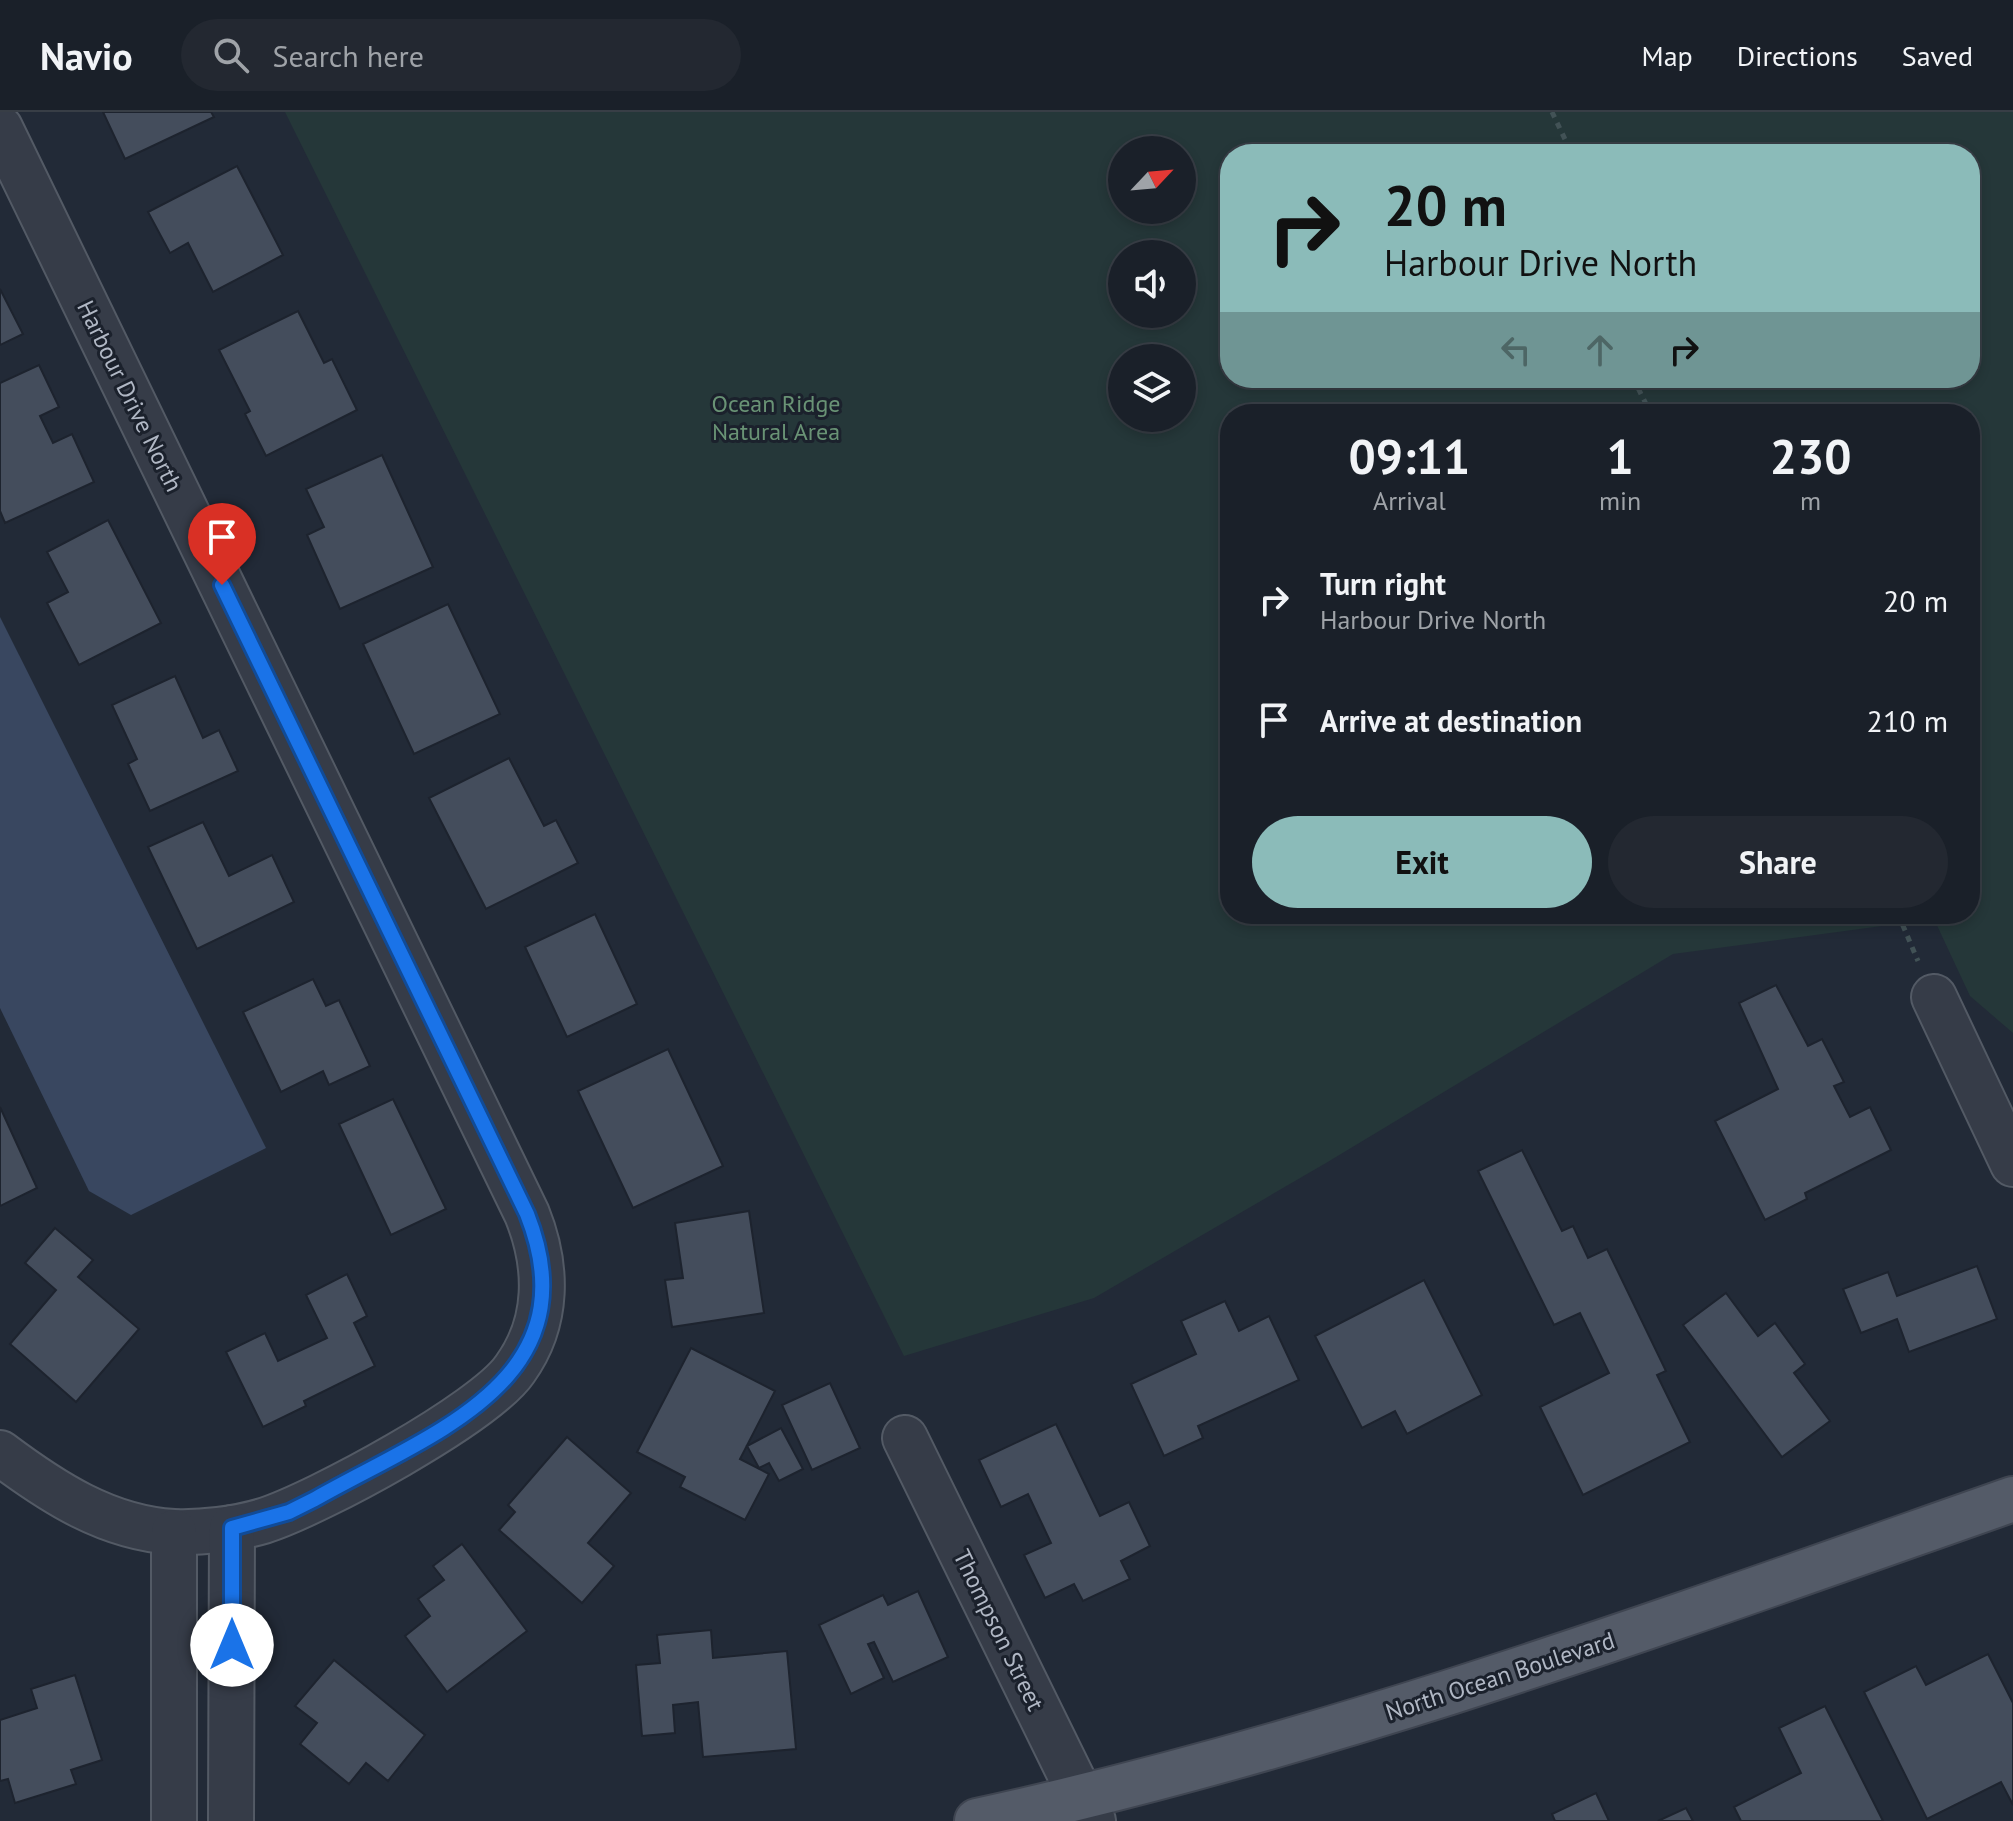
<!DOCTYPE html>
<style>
body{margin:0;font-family:"PT Sans",sans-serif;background:#232831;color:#f1f3f6;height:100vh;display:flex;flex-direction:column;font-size:30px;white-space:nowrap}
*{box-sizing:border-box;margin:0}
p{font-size:26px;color:#9fa3a8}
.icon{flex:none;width:44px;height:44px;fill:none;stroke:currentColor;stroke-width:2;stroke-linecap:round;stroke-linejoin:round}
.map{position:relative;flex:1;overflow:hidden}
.details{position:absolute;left:1220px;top:292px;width:760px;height:520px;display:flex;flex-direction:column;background:#1a2029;border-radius:32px;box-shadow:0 4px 12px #0003,0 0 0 2px #383e46}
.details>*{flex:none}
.hud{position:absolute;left:1220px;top:32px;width:760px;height:244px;border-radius:32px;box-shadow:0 4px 12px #0003,0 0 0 2px #383e46;background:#8bbbb9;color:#111;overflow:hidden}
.needle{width:52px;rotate:64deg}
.controls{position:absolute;left:1108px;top:24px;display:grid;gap:16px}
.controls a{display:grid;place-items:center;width:88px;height:88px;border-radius:50%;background:#1a2029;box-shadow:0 4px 12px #0003,0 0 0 2px #383e46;font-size:40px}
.pin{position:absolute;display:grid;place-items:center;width:68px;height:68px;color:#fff;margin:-82px -34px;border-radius:50% 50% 50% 0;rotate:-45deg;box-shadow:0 0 8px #0007}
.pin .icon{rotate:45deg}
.me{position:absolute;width:88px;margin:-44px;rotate:0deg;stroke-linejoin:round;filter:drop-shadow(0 0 6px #0008)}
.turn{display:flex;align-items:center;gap:28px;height:168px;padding:0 32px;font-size:36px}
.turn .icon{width:104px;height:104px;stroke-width:2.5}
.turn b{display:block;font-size:56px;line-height:68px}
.lanes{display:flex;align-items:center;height:76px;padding:0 32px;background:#0003;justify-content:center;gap:40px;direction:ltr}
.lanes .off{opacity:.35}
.eta{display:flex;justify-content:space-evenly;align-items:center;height:136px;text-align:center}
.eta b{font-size:48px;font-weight:700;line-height:56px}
.action{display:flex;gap:16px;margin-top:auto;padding:16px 32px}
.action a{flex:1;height:92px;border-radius:48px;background:#8bbbb9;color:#111;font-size:32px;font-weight:700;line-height:92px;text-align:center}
.action a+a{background:#232831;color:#f1f3f6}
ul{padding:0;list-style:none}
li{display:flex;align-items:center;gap:24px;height:120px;padding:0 32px}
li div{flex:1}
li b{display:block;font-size:30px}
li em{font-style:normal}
header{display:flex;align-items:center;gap:48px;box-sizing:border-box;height:112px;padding:0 40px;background:#1a2029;border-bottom:2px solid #383e46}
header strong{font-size:38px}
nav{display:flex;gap:44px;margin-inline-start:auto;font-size:28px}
.search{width:560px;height:72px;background:#232831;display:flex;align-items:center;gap:20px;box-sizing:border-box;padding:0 28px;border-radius:44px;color:#9fa3a8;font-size:30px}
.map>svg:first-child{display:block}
.green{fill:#253739;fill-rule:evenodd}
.water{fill:#394760}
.building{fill:#444d5c;stroke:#1d232e;stroke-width:2}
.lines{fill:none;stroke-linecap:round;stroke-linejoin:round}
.minor-casing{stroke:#535a65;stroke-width:48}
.major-casing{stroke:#3f4551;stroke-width:48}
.path{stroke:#425256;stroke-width:5;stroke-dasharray:6 6;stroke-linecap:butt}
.minor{stroke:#363c48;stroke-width:44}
.major{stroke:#545b68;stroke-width:44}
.route-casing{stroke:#114b97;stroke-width:20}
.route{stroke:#1a73e8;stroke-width:14}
.labels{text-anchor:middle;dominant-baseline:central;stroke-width:6;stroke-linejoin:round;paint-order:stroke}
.street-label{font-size:24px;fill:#b0b7c4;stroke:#1b212c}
.park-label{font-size:24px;fill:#699375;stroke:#1b212c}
</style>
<header>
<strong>Navio</strong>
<div class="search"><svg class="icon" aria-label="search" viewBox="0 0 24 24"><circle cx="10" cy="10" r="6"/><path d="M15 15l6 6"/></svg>Search here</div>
<nav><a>Map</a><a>Directions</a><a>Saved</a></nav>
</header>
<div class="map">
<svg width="2013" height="1709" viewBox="0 0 2013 1709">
<rect width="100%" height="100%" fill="#222a37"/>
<path class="green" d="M285,0H2013V921L1970,884L1934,807L1673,842L1326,1051L1094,1186L904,1244ZM1122,38H1182V98H1122ZM1970,42V266H1230V42ZM1122,142H1182V202H1122ZM1122,246H1182V306H1122ZM1230,302H1970V802H1230Z"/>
<polygon class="water" points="0,505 266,1036 131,1103 89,1079 0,896"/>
<g class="building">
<polygon points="103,0 211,0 214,5 125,47"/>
<polygon points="237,54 283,143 213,180 188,131 170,141 148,100"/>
<polygon points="0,177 23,222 0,233"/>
<polygon points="298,199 324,251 332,247 357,298 266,344 245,302 250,299 219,238"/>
<polygon points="39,253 59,295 40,304 53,331 72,322 94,370 5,411 0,399 0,271"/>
<polygon points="382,343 433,455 340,497 307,423 324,415 306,377"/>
<polygon points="108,408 161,511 79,553 47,491 68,480 47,440"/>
<polygon points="448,492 500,602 414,642 363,532"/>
<polygon points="175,564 203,626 219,618 238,659 150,699 128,652 137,647 112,593"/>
<polygon points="509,646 544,714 556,708 578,751 486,797 429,686"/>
<polygon points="203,710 229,764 272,743 294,790 197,837 148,735"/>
<polygon points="595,802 637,892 567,925 525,835"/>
<polygon points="313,867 326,894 339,888 370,954 329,973 323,959 281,980 243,900"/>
<polygon points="1776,873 1808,934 1822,927 1844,970 1834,974 1850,1005 1870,995 1891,1038 1805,1081 1807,1087 1765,1108 1715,1009 1778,977 1739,891"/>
<polygon points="668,937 723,1054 633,1096 578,979"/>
<polygon points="393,987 446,1097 391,1123 339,1012"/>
<polygon points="0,995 37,1076 0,1094"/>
<polygon points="1522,1038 1562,1119 1573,1114 1588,1146 1607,1137 1666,1259 1657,1263 1690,1330 1583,1383 1540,1295 1609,1261 1580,1201 1554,1213 1478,1059"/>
<polygon points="749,1099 764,1201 672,1215 665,1168 683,1166 675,1111"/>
<polygon points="55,1116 93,1148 78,1165 139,1217 76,1290 10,1232 56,1178 25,1151"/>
<polygon points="1977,1154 1997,1207 1909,1240 1897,1207 1861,1221 1843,1177 1888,1160 1897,1184"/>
<polygon points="347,1162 367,1204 354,1211 375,1254 304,1289 306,1294 263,1315 226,1240 265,1221 278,1249 327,1226 306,1183"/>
<polygon points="1424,1168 1482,1283 1407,1322 1395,1299 1362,1316 1315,1224"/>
<polygon points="1726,1181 1758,1224 1775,1211 1805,1252 1794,1261 1830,1309 1782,1345 1683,1213"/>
<polygon points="1225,1189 1239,1219 1269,1204 1299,1268 1198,1314 1203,1326 1164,1344 1131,1272 1196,1242 1181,1209"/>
<polygon points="691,1236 775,1279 740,1347 769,1362 745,1408 680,1375 685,1365 637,1340"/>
<polygon points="830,1271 860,1336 812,1358 782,1293"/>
<polygon points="1056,1312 1100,1404 1129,1390 1150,1434 1121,1449 1130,1467 1083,1489 1074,1472 1045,1486 1024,1443 1051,1431 1028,1382 1001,1395 979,1348"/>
<polygon points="781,1316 803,1357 779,1369 769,1351 759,1356 747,1334"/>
<polygon points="567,1325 631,1381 588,1431 614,1454 582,1491 499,1418 515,1400 508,1393"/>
<polygon points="462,1432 527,1519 447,1580 405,1524 430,1504 418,1487 444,1468 433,1454"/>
<polygon points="918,1479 948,1545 893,1570 874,1530 868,1532 884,1566 851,1582 819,1513 883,1483 888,1493"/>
<polygon points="711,1518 713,1546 787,1539 796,1637 703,1645 698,1590 673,1593 675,1621 642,1624 636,1553 660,1551 657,1523"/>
<polygon points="1988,1542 2013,1591 2013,1693 2001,1670 1927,1707 1864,1580 1916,1554 1926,1573"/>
<polygon points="334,1548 425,1623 388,1669 366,1651 349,1672 300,1632 317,1611 295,1594"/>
<polygon points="75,1563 102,1648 71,1658 76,1672 15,1691 8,1667 0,1669 0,1608 37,1596 31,1577"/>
<polygon points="1825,1594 1883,1709 1741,1709 1734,1695 1801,1661 1779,1616"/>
<polygon points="1596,1681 1609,1709 1555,1709 1552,1702"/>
<polygon points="1686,1696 1693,1709 1658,1709"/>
</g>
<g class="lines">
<defs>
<g id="minor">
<path d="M0,16L527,1102C548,1154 549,1210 515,1257C485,1301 317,1392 263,1409C236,1417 202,1421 174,1420C107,1416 52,1380 0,1341"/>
<polyline points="1934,885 2013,1052"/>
<polyline points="905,1326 1093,1709"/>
<polyline points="174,1420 174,1709"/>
<polyline points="231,1709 232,1416"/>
</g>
<path id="major" d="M977,1709C1331,1632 1671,1507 2013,1387"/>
</defs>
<use href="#minor" class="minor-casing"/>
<use href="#major" class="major-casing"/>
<g class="path">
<polyline points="1552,0 1572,42"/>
<polyline points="1633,266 1651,302"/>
<polyline points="1898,802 1918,849"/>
</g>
<use href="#minor" class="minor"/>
<use href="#major" class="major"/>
</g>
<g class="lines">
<defs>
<path id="route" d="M222,473L527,1102C593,1269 431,1321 315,1387L289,1400L232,1416V1533"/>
</defs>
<use href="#route" class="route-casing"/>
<use href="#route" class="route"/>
</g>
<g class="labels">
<g class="street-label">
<text transform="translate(130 284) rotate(64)">Harbour Drive North</text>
<text transform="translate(999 1518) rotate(64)">Thompson Street</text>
<text transform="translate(1500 1564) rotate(-18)">North Ocean Boulevard</text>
</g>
<g class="park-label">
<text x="776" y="291">Ocean Ridge<tspan x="776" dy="28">Natural Area</tspan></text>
</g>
</g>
</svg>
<div class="controls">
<a><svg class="needle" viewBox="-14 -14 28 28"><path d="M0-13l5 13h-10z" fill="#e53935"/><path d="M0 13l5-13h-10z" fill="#9fa3a8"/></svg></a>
<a><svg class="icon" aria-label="sound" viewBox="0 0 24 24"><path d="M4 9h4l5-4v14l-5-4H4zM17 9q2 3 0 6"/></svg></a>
<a><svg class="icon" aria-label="layers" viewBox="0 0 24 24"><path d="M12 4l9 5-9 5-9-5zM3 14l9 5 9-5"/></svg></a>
</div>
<div class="pin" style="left:222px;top:473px;background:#d93025"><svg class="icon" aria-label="arrive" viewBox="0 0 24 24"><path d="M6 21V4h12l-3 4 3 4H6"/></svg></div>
<svg class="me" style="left:232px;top:1533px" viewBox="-20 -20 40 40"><circle r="19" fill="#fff"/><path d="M0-13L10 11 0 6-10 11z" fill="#1a73e8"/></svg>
<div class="hud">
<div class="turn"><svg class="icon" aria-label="right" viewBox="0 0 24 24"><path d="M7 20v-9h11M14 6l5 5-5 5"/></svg><div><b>20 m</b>Harbour Drive North</div></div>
<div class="lanes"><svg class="icon off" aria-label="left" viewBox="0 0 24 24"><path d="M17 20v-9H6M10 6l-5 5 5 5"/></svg><svg class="icon off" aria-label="ahead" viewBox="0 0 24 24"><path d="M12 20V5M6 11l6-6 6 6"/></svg><svg class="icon" aria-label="right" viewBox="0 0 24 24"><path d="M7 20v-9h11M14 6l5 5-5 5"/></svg></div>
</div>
<section class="details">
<div class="eta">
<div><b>09:11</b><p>Arrival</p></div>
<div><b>1</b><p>min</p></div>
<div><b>230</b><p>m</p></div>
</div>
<ul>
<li><svg class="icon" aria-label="right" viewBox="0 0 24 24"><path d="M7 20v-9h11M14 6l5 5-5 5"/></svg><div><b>Turn right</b><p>Harbour Drive North</p></div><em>20 m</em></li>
<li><svg class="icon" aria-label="arrive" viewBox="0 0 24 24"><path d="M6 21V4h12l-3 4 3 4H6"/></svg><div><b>Arrive at destination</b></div><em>210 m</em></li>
</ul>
<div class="action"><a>Exit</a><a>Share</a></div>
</section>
</div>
